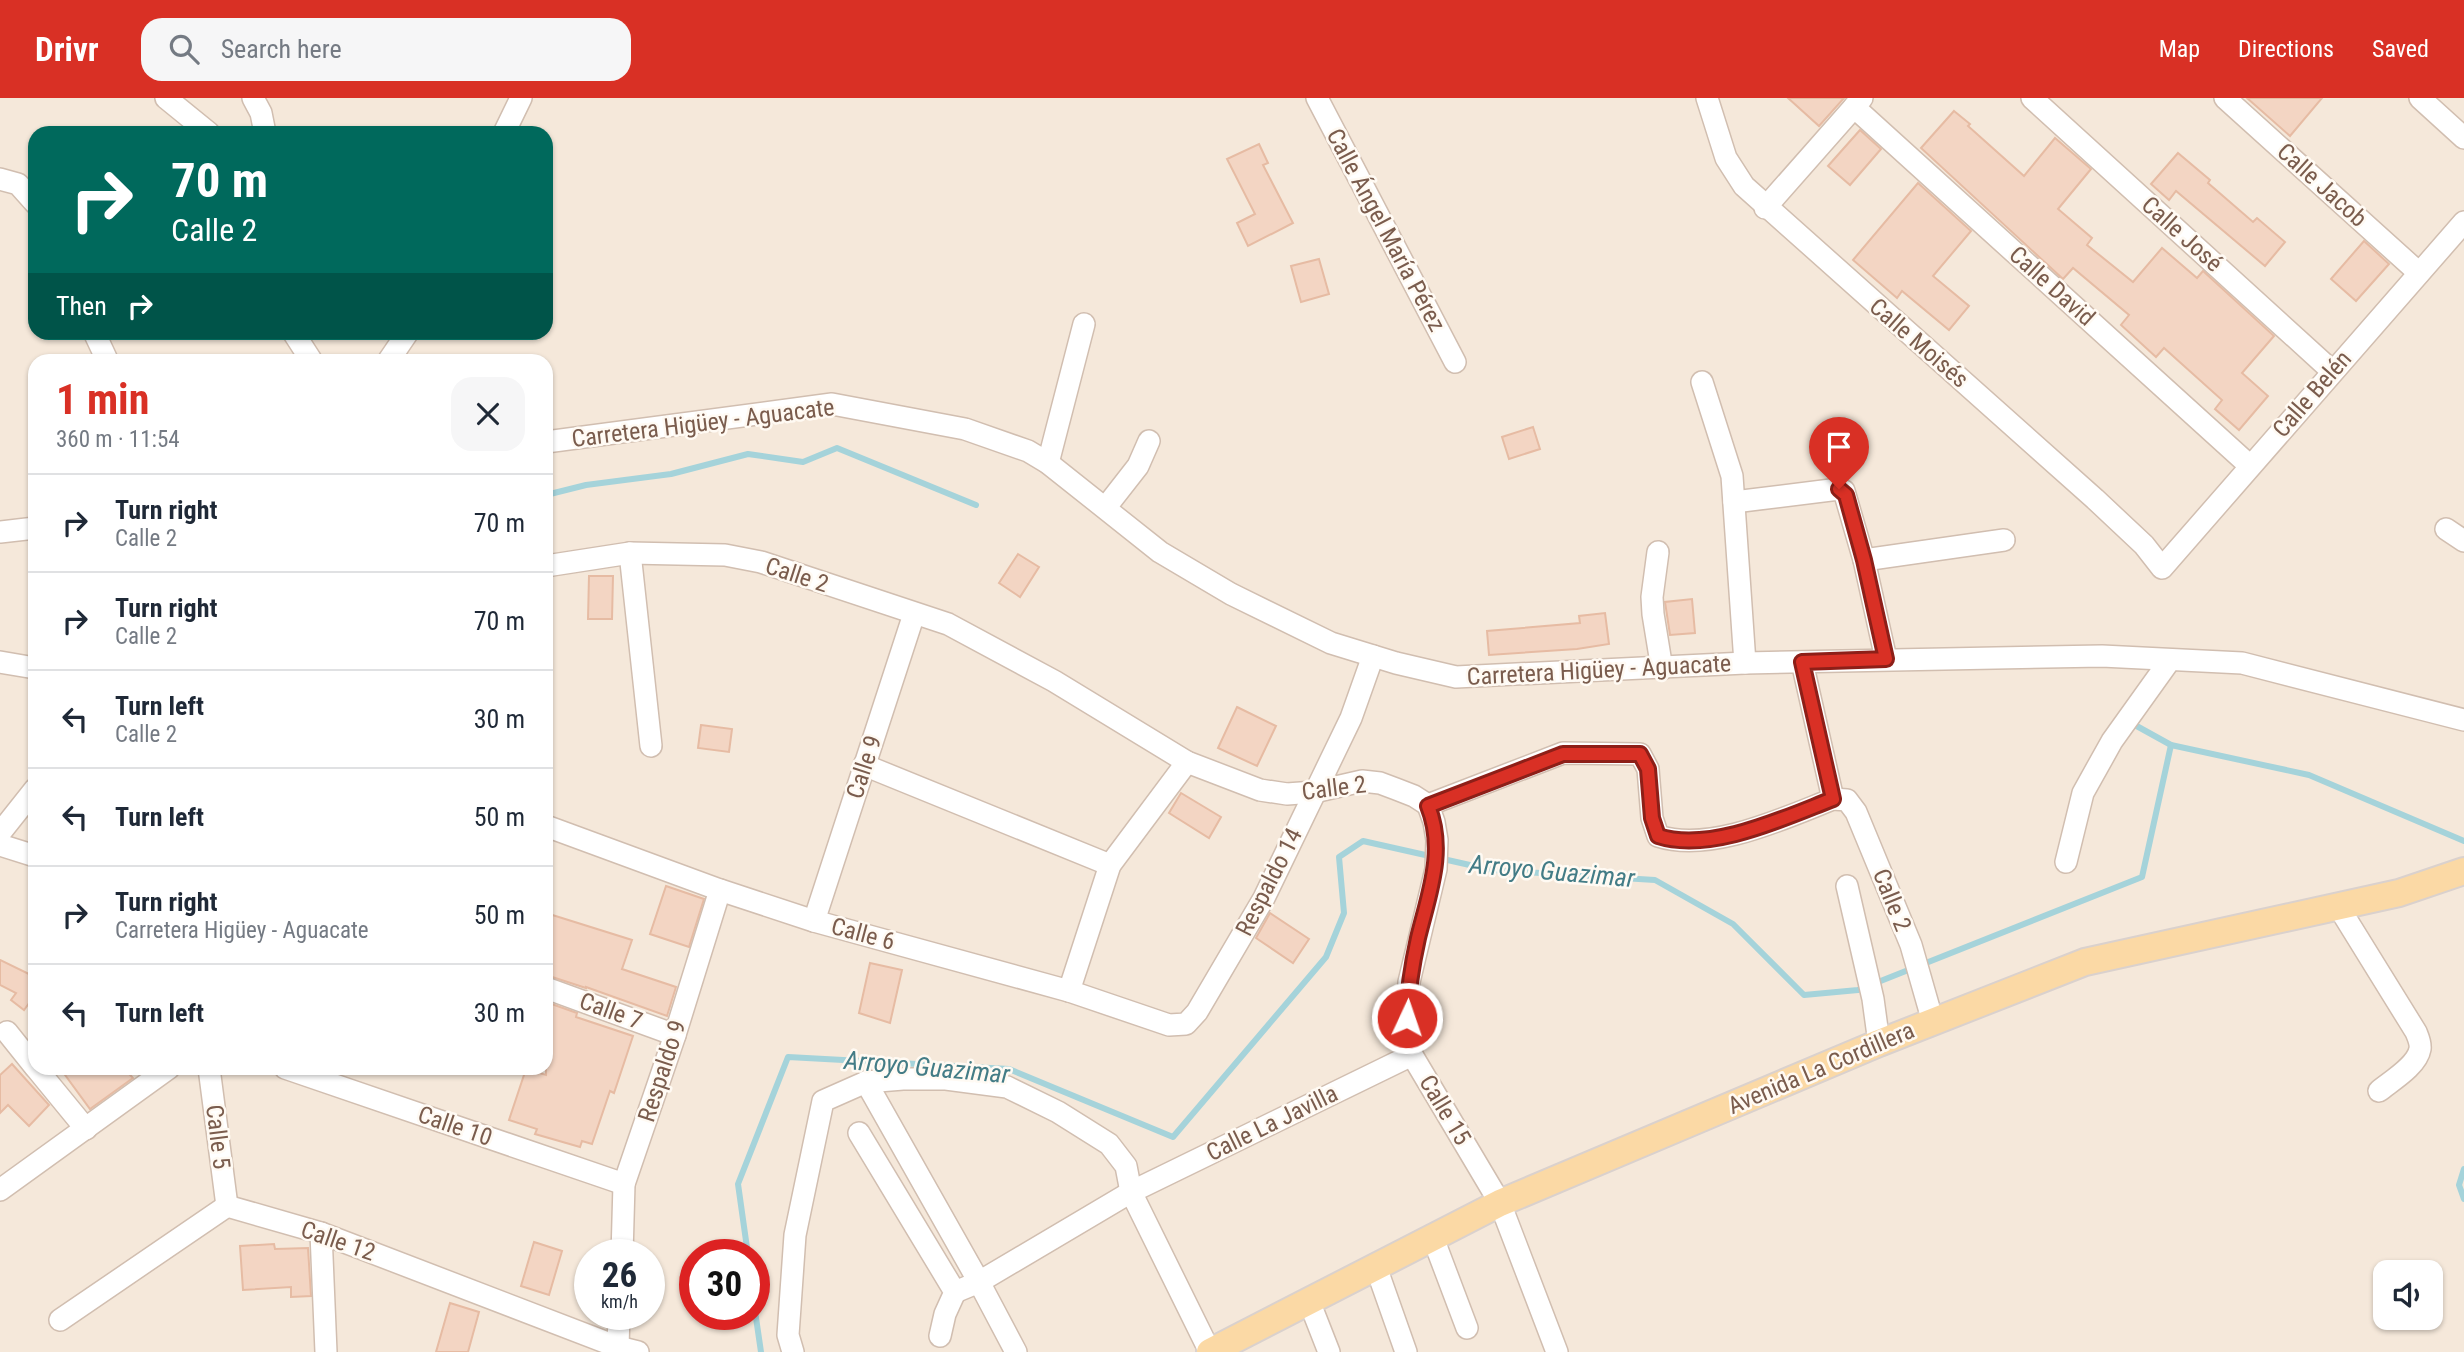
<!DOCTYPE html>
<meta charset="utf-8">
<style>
body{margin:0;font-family:"Roboto Condensed",sans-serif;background:#f6f6f7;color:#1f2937;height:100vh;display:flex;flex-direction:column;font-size:26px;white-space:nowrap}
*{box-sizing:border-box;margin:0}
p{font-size:23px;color:#747a83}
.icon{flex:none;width:38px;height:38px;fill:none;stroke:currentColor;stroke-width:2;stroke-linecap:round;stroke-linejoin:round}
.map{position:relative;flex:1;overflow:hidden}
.panel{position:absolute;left:28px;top:256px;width:525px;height:721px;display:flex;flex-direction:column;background:#fff;border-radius:21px;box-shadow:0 2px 5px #0004}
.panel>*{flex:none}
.banner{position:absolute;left:28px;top:28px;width:525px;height:214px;border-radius:21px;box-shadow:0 2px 5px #0004;background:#00695c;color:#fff;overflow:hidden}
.buttons{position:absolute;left:2373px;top:1162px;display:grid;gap:14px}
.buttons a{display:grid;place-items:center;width:70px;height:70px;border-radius:14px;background:#fff;box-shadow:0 2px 5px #0004;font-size:35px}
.speed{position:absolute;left:574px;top:1141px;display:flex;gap:14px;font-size:35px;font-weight:700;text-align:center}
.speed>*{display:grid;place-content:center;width:91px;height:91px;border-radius:50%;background:#fff;box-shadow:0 2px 5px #0004;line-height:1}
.speed small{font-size:18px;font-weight:400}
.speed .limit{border:10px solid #d22;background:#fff;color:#111}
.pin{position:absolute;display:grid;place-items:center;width:60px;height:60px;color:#fff;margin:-72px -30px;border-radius:50% 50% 50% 0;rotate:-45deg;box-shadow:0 0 7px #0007}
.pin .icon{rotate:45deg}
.me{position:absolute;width:77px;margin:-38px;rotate:3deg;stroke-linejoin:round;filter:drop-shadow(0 0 5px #0008)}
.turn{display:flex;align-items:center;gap:24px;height:147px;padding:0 28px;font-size:32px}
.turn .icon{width:91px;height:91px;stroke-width:2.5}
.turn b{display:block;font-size:49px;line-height:60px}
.then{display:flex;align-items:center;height:66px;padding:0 28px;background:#0003;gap:14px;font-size:26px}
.round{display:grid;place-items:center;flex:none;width:74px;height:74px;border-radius:21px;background:#f6f6f7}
.overview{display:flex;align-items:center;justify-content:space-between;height:119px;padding:0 28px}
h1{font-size:42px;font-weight:700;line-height:52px;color:#d93025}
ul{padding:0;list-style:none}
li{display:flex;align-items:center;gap:21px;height:98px;padding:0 28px;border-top:2px solid #e0e1e3}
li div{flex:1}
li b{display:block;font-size:26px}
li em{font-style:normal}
header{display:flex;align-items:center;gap:42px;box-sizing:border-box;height:98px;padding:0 35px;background:#d93025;color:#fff}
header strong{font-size:33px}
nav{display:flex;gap:38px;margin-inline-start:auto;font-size:24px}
.search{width:490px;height:63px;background:#f6f6f7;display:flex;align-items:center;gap:18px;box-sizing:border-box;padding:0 24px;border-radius:21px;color:#747a83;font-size:26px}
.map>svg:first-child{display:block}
.residential{fill:#f5e8da;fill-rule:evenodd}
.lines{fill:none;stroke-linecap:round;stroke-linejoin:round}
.stream{stroke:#a5d3da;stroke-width:6}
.building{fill:#f3d5c3;stroke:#e6bba3;stroke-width:2}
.minor-casing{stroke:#d1beb0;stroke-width:24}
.major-casing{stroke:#dad1cd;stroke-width:30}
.minor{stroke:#fff;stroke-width:21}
.major{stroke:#fbd9a5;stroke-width:26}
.route-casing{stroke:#8d1f18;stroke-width:18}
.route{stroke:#d93025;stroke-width:12}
.labels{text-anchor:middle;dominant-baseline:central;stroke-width:5;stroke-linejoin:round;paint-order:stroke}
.street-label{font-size:24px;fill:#7a5c4d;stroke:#fffaf3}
.water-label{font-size:26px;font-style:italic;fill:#437c86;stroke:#fffaf3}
</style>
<header>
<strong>Drivr</strong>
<div class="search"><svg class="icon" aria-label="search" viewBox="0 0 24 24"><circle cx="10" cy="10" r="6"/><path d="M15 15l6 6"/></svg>Search here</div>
<nav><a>Map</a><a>Directions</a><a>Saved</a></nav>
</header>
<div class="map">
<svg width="2464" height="1254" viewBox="0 0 2464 1254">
<rect width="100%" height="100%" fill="#fdf6ec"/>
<path class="residential" d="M0,0H2464V1254H0ZM35,35H546V234H35ZM35,262H546V970H35ZM590,1157H649V1216H590ZM695,1157H754V1216H695ZM2385,1174H2431V1220H2385Z"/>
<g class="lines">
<g class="stream">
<polyline points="546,397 586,387 671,376 748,356 803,364 837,350 976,407"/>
<polyline points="2133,626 2171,647 2309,677 2464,743"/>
<polyline points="2464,1071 2459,1087 2464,1101"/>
<polyline points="748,1157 738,1086 788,959 1009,971 1173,1039 1326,859 1344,815 1339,759 1363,743 1492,772 1655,782 1733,826 1804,897 1858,892 2142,779 2171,647"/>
<polyline points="754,1206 761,1254"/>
</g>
</g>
<g class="building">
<polygon points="1788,0 1844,0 1819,28"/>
<polygon points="2247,0 2322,0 2290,38"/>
<polygon points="1954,13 1970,26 1968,28 2024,78 2055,40 2091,71 2058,111 2092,140 2087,147 2133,184 2162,150 2197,180 2203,173 2274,238 2242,275 2268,298 2239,332 2215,311 2222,302 2164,250 2156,259 2121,227 2129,217 2073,170 2063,181 1921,50"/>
<polygon points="1860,32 1881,51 1850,87 1828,68"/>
<polygon points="1259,46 1268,65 1263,67 1293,125 1248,148 1237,125 1255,116 1227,61"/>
<polygon points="2178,55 2210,82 2208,85 2253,124 2257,120 2285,144 2265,168 2176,93 2169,102 2151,86"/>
<polygon points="1918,85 1971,133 1933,178 1969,208 1949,232 1902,193 1897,200 1853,162"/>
<polygon points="2364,143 2389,166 2356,203 2331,181"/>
<polygon points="1319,161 1329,196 1301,204 1291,168"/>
<polygon points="1533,329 1540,351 1509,361 1502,339"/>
<polygon points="1018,456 1039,469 1020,499 999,485"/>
<polygon points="589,478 613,478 612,521 588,521"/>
<polygon points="1692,501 1695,535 1670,537 1665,504"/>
<polygon points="1605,515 1609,546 1577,551 1489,557 1487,533 1580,525 1579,518"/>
<polygon points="1237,609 1276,628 1257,668 1218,650"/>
<polygon points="701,627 732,631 729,654 698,650"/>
<polygon points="1181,695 1221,719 1209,740 1169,715"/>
<polygon points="666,788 704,801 689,849 650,836"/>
<polygon points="546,815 632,842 622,871 676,889 667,918 586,889 586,890 546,877"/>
<polygon points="1270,815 1309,841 1293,865 1256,840"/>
<polygon points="0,862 35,879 35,897 24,912 11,902 16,895 0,887"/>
<polygon points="870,865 902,872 890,925 859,915"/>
<polygon points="546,904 577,915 576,919 633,938 614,995 610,993 592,1046 582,1043 580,1049 535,1036 537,1031 509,1022 526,971 546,977"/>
<polygon points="12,966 49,1007 29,1028 8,1007 0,1015 0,977"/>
<polygon points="60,970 124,970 133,980 90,1011"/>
<polygon points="534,1144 562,1153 549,1197 521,1188"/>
<polygon points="274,1146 275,1151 308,1150 311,1198 291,1199 291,1189 243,1192 240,1148"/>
<polygon points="450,1205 479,1214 468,1254 436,1254"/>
</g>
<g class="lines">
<defs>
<g id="minor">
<polyline points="166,0 209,35"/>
<polyline points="253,0 261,15 265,35"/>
<polyline points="1317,0 1455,264"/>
<polyline points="1707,0 1726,60 1744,88 2095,401 2144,447 2162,470 2464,124"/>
<polyline points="2032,0 2332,273"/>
<polyline points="2225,0 2419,175"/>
<polyline points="2420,0 2464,40"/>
<polyline points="1854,9 2249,367"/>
<polyline points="504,35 521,0"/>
<polyline points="0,81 18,86 35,105"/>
<polyline points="1765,110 1862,0"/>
<polyline points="94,234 107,262"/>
<polyline points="293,234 311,262"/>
<polyline points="389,262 408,234"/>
<polyline points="1702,284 1732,378 1745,565"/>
<polyline points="546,344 832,306 965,331 1028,353 1048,365 1160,454 1231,496 1331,545 1396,565 1456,579 1745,565 2102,558 2242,565 2464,622"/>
<polyline points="1048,365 1084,226"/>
<polyline points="1734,404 1839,391 1844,393 1864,462 1886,561"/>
<polyline points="1106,409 1138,368 1149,343"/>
<polyline points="2446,431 2464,443"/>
<polyline points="0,434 35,430"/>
<polyline points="1658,454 1652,499 1653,516 1662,571"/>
<polyline points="630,455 651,648"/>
<polyline points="1864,462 2004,442"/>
<path d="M546,468L630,455L725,457L761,464L948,526L1054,583L1187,664L1260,692L1287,696L1314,694L1362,683L1380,685L1396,691L1414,698L1428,707L1563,655L1640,656L1648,671L1652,720L1658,738C1711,755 1784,720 1833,701L1847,702L1856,714L1911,847L1933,924"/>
<polyline points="0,564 35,570"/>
<polyline points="1802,564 1833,701"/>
<polyline points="864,667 1110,767"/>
<polyline points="1428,707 1434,724 1437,742 1436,771 1409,884 1407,920 1412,957 1500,1105 1557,1254"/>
<polyline points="546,728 720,792 814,823 1069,893 1169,927 1186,926 1197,914 1264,800 1351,620 1373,558"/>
<polyline points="0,735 35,691"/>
<polyline points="0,747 35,758"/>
<polyline points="2066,764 2083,695 2112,643 2170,562"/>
<polyline points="1847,788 1873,901 1879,945"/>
<path d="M2338,808L2416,934C2418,939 2421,945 2420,951C2417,968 2391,983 2379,993"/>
<polyline points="814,823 914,516"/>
<polyline points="546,890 675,937"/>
<polyline points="1069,893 1110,767 1187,664"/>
<polyline points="7,934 35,969"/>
<polyline points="36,970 86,1031"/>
<polyline points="209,970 227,1108"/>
<polyline points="285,970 624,1086"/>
<polyline points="866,984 979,1184 1016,1254"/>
<polyline points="859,1035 955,1194 945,1216 940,1238"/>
<polyline points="0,1092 169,970"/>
<polyline points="227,1108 321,1135 618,1249 638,1254"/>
<polyline points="321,1135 326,1254"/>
<polyline points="1433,1140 1467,1230"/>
<polyline points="622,1157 624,1086 675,937 720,792"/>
<polyline points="1376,1169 1406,1254"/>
<polyline points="955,1194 979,1184 1131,1094 1412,957"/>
<polyline points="1309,1203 1329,1254"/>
<polyline points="60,1222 227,1108"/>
<polyline points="618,1249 619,1216"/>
<polyline points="793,1254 788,1237 795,1137 823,1003 866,984 903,981 946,981 1007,989 1058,1014 1109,1046 1126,1068 1131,1094 1210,1254"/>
</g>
<polyline id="major" points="1210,1254 1500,1105 1879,945 2085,864 2399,795 2464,773"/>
</defs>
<use href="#minor" class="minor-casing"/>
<use href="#major" class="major-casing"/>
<use href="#minor" class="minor"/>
<use href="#major" class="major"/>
</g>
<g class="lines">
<defs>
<path id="route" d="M1407,920C1408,892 1412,867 1418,840C1429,795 1446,753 1428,708L1563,656H1640L1648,671L1652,720L1658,738C1710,755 1784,720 1833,701L1802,564L1886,561L1864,462L1846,397L1839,391"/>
</defs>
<use href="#route" class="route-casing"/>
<use href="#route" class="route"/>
</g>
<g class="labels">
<g class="street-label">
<text transform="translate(2322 87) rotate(42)">Calle Jacob</text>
<text transform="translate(1386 132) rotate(62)">Calle Ángel María Pérez</text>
<text transform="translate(2182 136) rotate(42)">Calle José</text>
<text transform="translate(2052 188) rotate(42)">Calle David</text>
<text transform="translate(1919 245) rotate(41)">Calle Moisés</text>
<text transform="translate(2312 296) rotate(-49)">Calle Belén</text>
<text transform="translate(703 325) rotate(-7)">Carretera Higüey - Aguacate</text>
<text transform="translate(797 477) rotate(18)">Calle 2</text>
<text transform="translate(1599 572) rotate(-3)">Carretera Higüey - Aguacate</text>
<text transform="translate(864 669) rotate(-72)">Calle 9</text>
<text transform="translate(1334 690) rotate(-7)">Calle 2</text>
<text transform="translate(1269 784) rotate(-63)">Respaldo 14</text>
<text transform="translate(1892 802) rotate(68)">Calle 2</text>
<text transform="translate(863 836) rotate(15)">Calle 6</text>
<text transform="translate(611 913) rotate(20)">Calle 7</text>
<text transform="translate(1821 970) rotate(-23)">Avenida La Cordillera</text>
<text transform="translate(662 973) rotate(-72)">Respaldo 9</text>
<text transform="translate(1445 1012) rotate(59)">Calle 15</text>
<text transform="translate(1272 1025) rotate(-26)">Calle La Javilla</text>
<text transform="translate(455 1028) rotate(19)">Calle 10</text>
<text transform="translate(218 1039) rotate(83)">Calle 5</text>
<text transform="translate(338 1143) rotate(19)">Calle 12</text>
</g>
<g class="water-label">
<text transform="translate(1552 773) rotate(5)">Arroyo Guazimar</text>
<text transform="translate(927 969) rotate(5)">Arroyo Guazimar</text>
</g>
</g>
</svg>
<div class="buttons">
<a><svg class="icon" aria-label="sound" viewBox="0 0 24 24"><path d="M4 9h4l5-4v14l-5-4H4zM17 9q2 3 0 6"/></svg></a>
</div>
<div class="speed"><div>26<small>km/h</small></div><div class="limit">30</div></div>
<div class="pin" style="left:1839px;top:391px;background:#d93025"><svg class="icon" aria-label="arrive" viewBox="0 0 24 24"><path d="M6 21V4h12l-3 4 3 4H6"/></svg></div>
<svg class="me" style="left:1407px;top:920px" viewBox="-20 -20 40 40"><circle r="17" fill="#d93025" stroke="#fff" stroke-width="3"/><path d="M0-11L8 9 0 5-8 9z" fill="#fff"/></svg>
<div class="banner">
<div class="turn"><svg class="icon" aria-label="right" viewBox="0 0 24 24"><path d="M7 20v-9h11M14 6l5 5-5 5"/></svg><div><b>70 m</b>Calle 2</div></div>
<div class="then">Then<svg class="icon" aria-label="right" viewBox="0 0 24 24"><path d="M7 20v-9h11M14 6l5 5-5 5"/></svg></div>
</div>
<section class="panel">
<div class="overview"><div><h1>1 min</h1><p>360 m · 11:54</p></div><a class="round"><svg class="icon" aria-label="close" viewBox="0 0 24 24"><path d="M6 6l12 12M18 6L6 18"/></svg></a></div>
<ul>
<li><svg class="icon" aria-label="right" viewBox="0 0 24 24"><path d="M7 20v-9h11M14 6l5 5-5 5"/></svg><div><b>Turn right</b><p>Calle 2</p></div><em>70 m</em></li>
<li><svg class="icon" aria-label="right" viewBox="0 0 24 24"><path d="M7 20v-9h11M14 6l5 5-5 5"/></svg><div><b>Turn right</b><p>Calle 2</p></div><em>70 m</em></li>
<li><svg class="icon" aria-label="left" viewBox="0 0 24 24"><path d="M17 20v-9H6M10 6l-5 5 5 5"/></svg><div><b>Turn left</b><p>Calle 2</p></div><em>30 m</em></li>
<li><svg class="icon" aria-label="left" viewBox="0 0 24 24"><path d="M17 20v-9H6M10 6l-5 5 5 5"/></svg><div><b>Turn left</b></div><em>50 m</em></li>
<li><svg class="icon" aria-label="right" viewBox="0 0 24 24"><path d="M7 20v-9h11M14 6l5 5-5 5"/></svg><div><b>Turn right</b><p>Carretera Higüey - Aguacate</p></div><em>50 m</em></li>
<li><svg class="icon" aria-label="left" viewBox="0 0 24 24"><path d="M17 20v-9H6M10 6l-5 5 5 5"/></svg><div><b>Turn left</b></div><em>30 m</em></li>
</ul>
</section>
</div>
